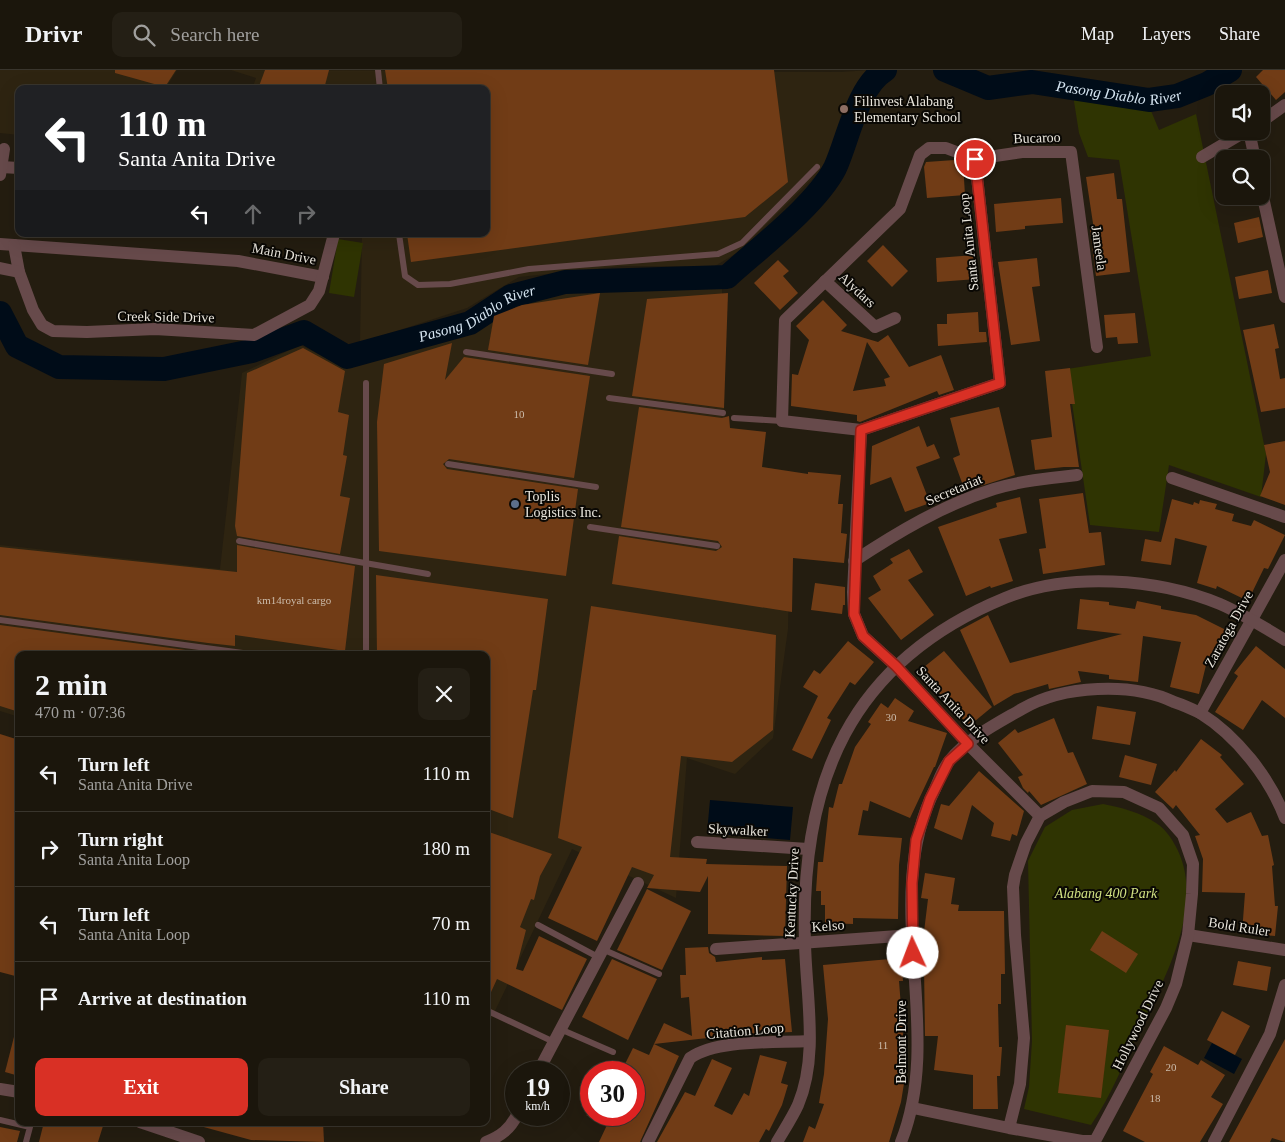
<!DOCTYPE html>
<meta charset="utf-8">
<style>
body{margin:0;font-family:"Times New Roman",serif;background:#241f15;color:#f1f3f6;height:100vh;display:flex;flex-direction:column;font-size:19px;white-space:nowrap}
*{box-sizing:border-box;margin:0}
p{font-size:16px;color:#a09f9d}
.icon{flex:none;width:28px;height:28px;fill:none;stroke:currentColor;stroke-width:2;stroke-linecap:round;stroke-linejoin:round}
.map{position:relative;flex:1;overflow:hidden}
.side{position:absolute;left:15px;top:581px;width:475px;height:475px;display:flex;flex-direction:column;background:#1b160c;border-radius:10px;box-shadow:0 5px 20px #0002,0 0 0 1px #39352d}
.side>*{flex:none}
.banner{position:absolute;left:15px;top:15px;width:475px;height:152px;border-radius:10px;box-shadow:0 5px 20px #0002,0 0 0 1px #39352d;background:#202124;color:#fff;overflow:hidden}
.buttons{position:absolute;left:1215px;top:15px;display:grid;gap:10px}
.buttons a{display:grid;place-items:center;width:55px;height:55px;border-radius:10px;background:#1b160c;box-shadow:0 5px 20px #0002,0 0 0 1px #39352d;font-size:25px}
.speed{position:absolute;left:505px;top:991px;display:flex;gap:10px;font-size:25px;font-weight:700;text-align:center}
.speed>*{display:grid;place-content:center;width:65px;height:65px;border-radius:50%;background:#1b160c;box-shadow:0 5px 20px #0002,0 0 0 1px #39352d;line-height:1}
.speed small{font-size:12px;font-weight:400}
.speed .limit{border:8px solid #d22;background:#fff;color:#111}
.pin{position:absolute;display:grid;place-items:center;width:42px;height:42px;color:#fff;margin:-21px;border:2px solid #fff;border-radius:50%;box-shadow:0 1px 5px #0007}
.me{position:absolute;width:55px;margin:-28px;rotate:358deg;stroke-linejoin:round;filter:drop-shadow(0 0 4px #0008)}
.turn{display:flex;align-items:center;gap:18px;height:105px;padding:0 20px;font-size:22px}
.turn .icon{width:65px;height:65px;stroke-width:2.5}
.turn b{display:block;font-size:35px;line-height:42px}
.lanes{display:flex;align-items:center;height:48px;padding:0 20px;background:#0003;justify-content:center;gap:25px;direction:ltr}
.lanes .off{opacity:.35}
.round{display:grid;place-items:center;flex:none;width:52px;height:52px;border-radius:10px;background:#241f15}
.summary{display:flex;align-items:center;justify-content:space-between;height:85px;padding:0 20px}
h1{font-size:30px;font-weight:600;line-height:38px}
.action{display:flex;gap:10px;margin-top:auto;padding:10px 20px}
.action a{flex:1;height:58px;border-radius:10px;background:#d93025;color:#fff;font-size:20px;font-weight:600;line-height:58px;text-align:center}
.action a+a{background:#241f15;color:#f1f3f6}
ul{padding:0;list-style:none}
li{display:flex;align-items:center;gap:15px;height:75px;padding:0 20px;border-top:1px solid #39352d}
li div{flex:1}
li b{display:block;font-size:19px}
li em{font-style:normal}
header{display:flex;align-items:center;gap:30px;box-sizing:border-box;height:70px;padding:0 25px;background:#1b160c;border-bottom:1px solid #39352d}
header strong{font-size:24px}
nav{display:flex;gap:28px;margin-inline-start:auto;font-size:18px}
.search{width:350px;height:45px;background:#241f15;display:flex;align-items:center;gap:12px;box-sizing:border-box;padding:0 18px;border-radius:10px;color:#a09f9d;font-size:19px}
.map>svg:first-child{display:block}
.built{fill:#2e2411}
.green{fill:#2f3402}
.water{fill:#000c18}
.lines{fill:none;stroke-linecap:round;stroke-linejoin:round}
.river{stroke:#000c18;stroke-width:24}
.building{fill:#713c16;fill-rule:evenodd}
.service{stroke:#674a4b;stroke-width:6}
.minor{stroke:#674a4b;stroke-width:12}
.route-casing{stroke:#8d1f18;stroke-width:12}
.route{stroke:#d93025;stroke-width:9}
.education-dot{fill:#8d6e63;stroke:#0a0804;stroke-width:2}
.service-dot{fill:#5c6f8a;stroke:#0a0804;stroke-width:2}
.labels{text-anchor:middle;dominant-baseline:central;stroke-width:4;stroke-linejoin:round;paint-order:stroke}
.number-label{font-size:11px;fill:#cbbbaa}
.poi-label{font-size:14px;fill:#e9e5dc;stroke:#0a0804;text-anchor:start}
.street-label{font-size:14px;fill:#e9e5dc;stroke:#0a0804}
.park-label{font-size:14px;font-style:italic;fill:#d0e082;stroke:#0a0804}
.water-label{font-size:15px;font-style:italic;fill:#d5e5f1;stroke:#0a0804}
</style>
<header>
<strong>Drivr</strong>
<div class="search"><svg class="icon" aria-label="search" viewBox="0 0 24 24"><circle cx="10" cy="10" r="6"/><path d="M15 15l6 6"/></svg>Search here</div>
<nav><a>Map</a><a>Layers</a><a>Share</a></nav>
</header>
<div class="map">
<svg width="1285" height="1072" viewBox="0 0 1285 1072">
<rect width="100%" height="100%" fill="#241d10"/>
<g class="built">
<polygon points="0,0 177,0 165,19 19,19 19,65 0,63"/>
<polygon points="231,0 841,2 871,0 863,6 840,72 829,92 740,181 715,196 622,196 519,207 467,238 360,273 362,164 486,164 486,19 252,19 256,8"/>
<polygon points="558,218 722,218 725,390 791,402 788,559 773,668 735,704 687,688 676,828 572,779 486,960 486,585 19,585 19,647 0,641 0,475 220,499 242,303 300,275 344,297 447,269 512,226"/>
</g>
<g class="green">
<polygon points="1073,25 1149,36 1159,60 1196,44 1266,384 1261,427 1169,395 1159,462 1090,455 1067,299 1151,286 1119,90 1088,87 1079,63"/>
<polygon points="338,169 363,173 354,227 329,223"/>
<path d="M1103,734C1122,738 1140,742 1156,753C1167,760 1174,772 1179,783C1203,838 1165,908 1141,957C1125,989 1112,1025 1091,1055L1024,1039L1029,1017L1032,971L1028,791L1045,757L1072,740Z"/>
</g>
<g class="water">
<polygon points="710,730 793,737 790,770 707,763"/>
<polygon points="1212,973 1242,989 1234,1004 1204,988"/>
</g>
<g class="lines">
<g class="river">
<path id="s1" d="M945,0L988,18L1032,12L1149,30L1177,26L1207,14L1230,0"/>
<path id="s2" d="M0,243L17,276L59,297L164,299L252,281L304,262L347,287L470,253L511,226L565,212L727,207C759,178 816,135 835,98C848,70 857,17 885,0"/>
</g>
</g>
<g class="building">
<polygon points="115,0 176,0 165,17 115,3"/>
<polygon points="265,0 329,0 324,19 258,19"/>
<polygon points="385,0 774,0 788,112 745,147 411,192 407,164 486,164 486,19 388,19"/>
<polygon points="1263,0 1285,0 1285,22 1276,30 1256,7"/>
<polygon points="955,90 963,93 965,125 927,128 924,97 926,92"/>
<polygon points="1114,103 1117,129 1122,129 1130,202 1096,206 1090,160 1094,160 1086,107"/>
<polygon points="1061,128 1063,153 1025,156 1025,159 996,162 994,134"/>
<polygon points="1259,147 1263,167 1238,173 1234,153"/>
<polygon points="883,175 908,201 892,217 867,191"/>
<polygon points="975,185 977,209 937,212 936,188"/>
<polygon points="1037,188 1040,216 1032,217 1040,271 1011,275 998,192"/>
<polygon points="778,190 789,201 783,206 798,223 780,240 754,213"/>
<polygon points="1268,200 1272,223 1239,229 1235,207"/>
<polygon points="600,223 588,295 488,280 494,246 522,235"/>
<polygon points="728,223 724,338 632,326 647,229"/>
<path d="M823,230L847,255L841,261L878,272L888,265L909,297L941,285L954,320L939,325L937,321L860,352L857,351V345L791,336L792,304L798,305L809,270L796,256ZM867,272L890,307L884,309L886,316L853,321Z"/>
<polygon points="978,242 979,262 986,262 987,272 938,276 937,254 947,254 947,244"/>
<polygon points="1135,243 1138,273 1118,274 1117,267 1106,268 1104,245"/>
<polygon points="1274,254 1279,278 1275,279 1280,309 1285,308 1285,338 1261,342 1243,260"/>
<polygon points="452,273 445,310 464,287 590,306 574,408 449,389 443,394 447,399 578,419 566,506 379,481 377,352 384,294"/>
<polygon points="303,278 345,301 338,342 349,345 343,385 347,386 340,426 350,428 340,484 237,466 235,456 247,303"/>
<polygon points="1070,298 1075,334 1070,334 1079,397 1064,397 1035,400 1031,370 1052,367 1045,301"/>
<polygon points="639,337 722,348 729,346 730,358 766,362 762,397 808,404 808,402 841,405 838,434 843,434 841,463 847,464 844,493 793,488 792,542 612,514 619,466 716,481 722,477 718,471 621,457"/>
<polygon points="999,337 1015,405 965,421 953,388 960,385 950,348"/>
<polygon points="919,356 927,377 934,374 940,388 916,397 930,433 905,442 891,407 870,415 872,376"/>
<polygon points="1285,371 1285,435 1260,426 1270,402 1264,375"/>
<polygon points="1083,423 1089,463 1101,462 1105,495 1043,504 1039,479 1046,478 1039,429"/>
<polygon points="1020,427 1027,463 999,469 1013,511 991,518 990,516 966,526 938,457 997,437 996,433"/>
<polygon points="1172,429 1193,435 1194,432 1199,434 1200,430 1217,434 1215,439 1234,444 1232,451 1251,456 1254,450 1285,465 1268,499 1264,498 1248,531 1217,516 1216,519 1197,513 1207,476 1175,468 1171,495 1141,491 1145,469 1161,472"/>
<polygon points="237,475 355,496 345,581 235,565 235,576 208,573 0,545 0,477 237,502"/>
<polygon points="909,479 923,502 908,510 934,545 901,570 868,528 881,520 873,506 893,493 890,489"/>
<polygon points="376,505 548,529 536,620 533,620 513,748 486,738 486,585 377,585"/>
<polygon points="815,513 845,517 845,535 843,535 842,544 811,540"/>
<polygon points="1080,529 1109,532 1109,535 1135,539 1137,531 1161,536 1161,539 1196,545 1226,560 1212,588 1208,587 1199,624 1170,617 1181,572 1143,566 1138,612 1109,609 1109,605 1078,601 1081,612 1049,619 1048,614 1014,624 994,636 960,560 988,545 1010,593 1122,564 1077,559"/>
<polygon points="591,536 776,565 773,660 732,692 681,686 670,787 707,789 706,794 787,796 785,866 708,864 708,806 700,822 647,818 654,805 632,797 597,871 548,848 582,777 558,768"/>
<polygon points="0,555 208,583 208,585 19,585 19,642 0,636"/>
<polygon points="848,571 874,592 855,615 850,612 827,648 831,650 812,689 792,680 818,626 803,617 814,600 820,604"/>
<polygon points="1256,576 1285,599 1285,648 1262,630 1243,660 1215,642 1238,606 1234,603"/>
<polygon points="944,581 992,637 969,656 919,601"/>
<polygon points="895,628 914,641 908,651 947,663 935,697 934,697 910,748 870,731 868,741 863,740 858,765 902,768 899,795 898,849 853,848 853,854 825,853 825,835 821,835 821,821 816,821 818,792 823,792 829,737 833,738 839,714 842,714 855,677 871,654 868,652 881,633 888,638"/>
<polygon points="1097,636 1136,642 1130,675 1092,669"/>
<polygon points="1054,648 1068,683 1073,682 1087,714 1041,735 1029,721 1028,723 1023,718 1018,707 1023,705 998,673 1015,659 1018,663"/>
<polygon points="0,664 19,670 19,907 0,902"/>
<polygon points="1201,669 1222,685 1220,687 1244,714 1215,739 1227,753 1251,742 1262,766 1268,765 1274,795 1272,796 1275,836 1278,836 1275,866 1242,863 1245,823 1202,822 1203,789 1195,766 1200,765 1176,735 1173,739 1155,722 1175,700 1176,702"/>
<polygon points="1125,685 1157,694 1151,715 1119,707"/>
<polygon points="979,701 1024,741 1017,766 1012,764 1010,771 991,766 994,753 972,735 962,770 934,758 941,734 949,736"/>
<polygon points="486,761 552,784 540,806 534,830 531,829 520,857 526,860 516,899 523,901 539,866 587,889 562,940 497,909 486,933"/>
<polygon points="925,803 955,808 951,834 959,835 958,841 1004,841 1005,904 1001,904 1001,934 998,934 999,977 1002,977 1000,1006 997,1006 998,1039 973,1039 973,1005 934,1000 938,966 925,966 924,895 921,870 923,870 928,829 921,828"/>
<polygon points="647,819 691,841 662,900 617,880"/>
<polygon points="1102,861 1138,884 1126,903 1090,880"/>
<polygon points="708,877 709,883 715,887 716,892 762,887 762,890 785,889 792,962 743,964 654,974 664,953 692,966 689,927 681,928 680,905 686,905 685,878"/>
<polygon points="901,888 903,911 899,911 903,963 901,1000 906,1001 901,1032 889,1072 803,1072 809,1056 815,1059 824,1034 819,1033 824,1004 828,949 823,895"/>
<polygon points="612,889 657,909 628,970 582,947"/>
<polygon points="1238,891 1271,897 1267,921 1233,915"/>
<polygon points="1222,941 1250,956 1235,985 1207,970"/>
<polygon points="1066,955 1109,960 1101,1028 1058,1023"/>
<polygon points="15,963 19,964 19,1006 5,1002"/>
<polygon points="1285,969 1285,1072 1272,1068 1270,1072 1229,1072"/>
<polygon points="654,974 679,986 640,1072 599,1072 607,1055 586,1045 634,1045 634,1002 621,1002 633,978 649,985"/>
<polygon points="1164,976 1198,995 1201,990 1225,1005 1211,1027 1223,1034 1200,1072 1145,1072 1123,1061 1153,1004 1150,1002"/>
<polygon points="760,985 787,992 781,1013 788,1015 782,1035 769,1061 766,1059 759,1072 657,1072 685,1022 695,1026 712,989 732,998 714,1036 732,1045 744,1023 749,1026"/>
<polygon points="44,1052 89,1052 103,1056 98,1072 39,1072"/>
<polygon points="200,1052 323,1052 324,1072 251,1070 200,1056"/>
<polygon points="0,1057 20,1061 17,1072 0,1072"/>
</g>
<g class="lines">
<g class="service">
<polyline points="378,0 380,19"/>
<polyline points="399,164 405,206 418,215 450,214 529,199 718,184 742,173 817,97"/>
<polyline points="466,282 612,304"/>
<polyline points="366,313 366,585"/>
<polyline points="609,328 723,343"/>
<polyline points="734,348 782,351"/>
<polyline points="448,394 596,417"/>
<polyline points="590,457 717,476"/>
<polyline points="239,471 428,504"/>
<polyline points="0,550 258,585"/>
<polyline points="538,855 598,887"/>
<polyline points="602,879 659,904"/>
<polyline points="490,942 554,972"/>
<polyline points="560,959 613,982"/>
<polyline points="0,1050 30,1057 26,1072"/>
</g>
<g class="minor">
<polyline points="1261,52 1285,35"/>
<polyline points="1249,61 1255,89"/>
<polygon points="929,78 946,78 975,89 1000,313 861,360 782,351 785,250 900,139 920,85"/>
<polyline points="1202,87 1246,61"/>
<polyline points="975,89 1022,82 1071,82 1097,277"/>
<polyline points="1,97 19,98"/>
<polyline points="0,105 4,79"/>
<polyline points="1261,118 1285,227"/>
<polyline points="0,174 238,191 323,207"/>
<polyline points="14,175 19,202 33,240 42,255 53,261 87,262 155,259 254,265 310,235 319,221 334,164"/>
<polyline points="0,198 19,202"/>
<polyline points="825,211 875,257 895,248"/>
<polyline points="861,360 853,522 854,544 863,566 896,596 968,674 1040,746"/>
<polyline points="1172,408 1285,447"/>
<path d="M854,491C898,462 943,435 994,419C1020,411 1049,408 1077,405"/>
<polyline points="1200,643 1285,490"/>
<polyline points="697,772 808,779"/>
<polyline points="1188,865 1285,880"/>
<polyline points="716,879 912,865"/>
<polyline points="538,1002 638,813"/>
<polyline points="0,1019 19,1022"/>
<polyline points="913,1038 1009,1058 1082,1071 1095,1071 1166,938 1176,914 1188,865 1192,824 1193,794 1183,765 1159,738 1124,722 1092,721 1064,732 1040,746 1026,773 1015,805 1013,817 1015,865 1024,968 1020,1014 1009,1058"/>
<polyline points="140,1052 199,1072"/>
<path d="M486,1072C501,1066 510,1059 517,1045"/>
<path d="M648,1072L690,988C717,969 776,973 809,971"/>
<path d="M777,1072C784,1060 792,1048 798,1035C819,986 806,925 805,873C800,713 849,592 1005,528C1068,502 1157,508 1220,534C1243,544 1264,557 1285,570"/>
<path d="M901,1072C946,959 879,830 935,719C939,710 943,698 950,690C968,668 998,653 1022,639C1063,615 1132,612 1174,632C1183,635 1192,639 1200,643C1237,666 1270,708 1285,748"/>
<polyline points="1214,1072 1270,964 1285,915"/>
</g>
</g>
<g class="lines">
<defs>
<polyline id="route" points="913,883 912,813 916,770 930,729 949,691 968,674 896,596 863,566 854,544 861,360 1000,313 975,89"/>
</defs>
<use href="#route" class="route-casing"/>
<use href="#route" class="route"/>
</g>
<circle class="education-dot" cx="844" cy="39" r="5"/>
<circle class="service-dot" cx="515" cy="434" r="5"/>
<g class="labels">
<g class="number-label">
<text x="519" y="344">10</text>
<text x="294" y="530">km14royal cargo</text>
<text x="891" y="647">30</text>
<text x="883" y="975">11</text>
<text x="1171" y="997">20</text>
<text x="1155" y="1028">18</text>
</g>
<g class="poi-label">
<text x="854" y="31">Filinvest Alabang<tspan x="854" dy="16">Elementary School</tspan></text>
<text x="525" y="426">Toplis<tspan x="525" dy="16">Logistics Inc.</tspan></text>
</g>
<g class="street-label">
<text transform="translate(1037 68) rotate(-2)">Bucaroo</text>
<text transform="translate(969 172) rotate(-96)">Santa Anita Loop</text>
<text transform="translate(1099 178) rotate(82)">Jameela</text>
<text transform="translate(284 184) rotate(11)">Main Drive</text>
<text transform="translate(857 220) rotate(43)">Alydars</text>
<text transform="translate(166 247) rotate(1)">Creek Side Drive</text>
<text transform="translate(954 420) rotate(-23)">Secretariat</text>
<text transform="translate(1229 559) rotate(-61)">Zaratoga Drive</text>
<text transform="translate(953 635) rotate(47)">Santa Anita Drive</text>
<text transform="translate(738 760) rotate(3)">Skywalker</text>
<text transform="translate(792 823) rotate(-87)">Kentucky Drive</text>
<text transform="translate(828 856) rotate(-4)">Kelso</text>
<text transform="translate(1239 857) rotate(9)">Bold Ruler</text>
<text transform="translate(1138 955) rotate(-64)">Hollywood Drive</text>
<text transform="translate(745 961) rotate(-5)">Citation Loop</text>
<text transform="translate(901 972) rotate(-90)">Belmont Drive</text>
</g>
<g class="park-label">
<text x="1106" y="823">Alabang 400 Park</text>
</g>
<g class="water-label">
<text stroke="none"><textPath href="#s1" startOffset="179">Pasong Diablo River</textPath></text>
<text stroke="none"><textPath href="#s2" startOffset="522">Pasong Diablo River</textPath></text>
</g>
</g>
</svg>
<div class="buttons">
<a><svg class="icon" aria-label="sound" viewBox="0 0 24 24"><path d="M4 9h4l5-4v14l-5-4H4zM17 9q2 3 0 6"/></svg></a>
<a><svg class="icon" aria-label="search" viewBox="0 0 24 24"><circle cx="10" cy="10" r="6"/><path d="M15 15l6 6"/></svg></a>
</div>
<div class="speed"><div>19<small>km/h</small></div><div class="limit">30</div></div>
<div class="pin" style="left:975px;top:89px;background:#d93025"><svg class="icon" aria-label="arrive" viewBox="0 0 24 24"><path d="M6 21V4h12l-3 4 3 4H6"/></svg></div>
<svg class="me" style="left:913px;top:883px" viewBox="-20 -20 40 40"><circle r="19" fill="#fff"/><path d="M0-13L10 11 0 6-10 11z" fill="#d93025"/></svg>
<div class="banner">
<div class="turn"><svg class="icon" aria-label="left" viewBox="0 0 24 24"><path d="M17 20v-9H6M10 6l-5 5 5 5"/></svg><div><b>110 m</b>Santa Anita Drive</div></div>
<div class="lanes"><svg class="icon" aria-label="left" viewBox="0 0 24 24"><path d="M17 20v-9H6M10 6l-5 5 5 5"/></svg><svg class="icon off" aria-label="ahead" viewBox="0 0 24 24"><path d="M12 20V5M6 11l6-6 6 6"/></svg><svg class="icon off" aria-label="right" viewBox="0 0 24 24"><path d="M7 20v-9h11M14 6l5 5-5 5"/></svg></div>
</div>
<section class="side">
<div class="summary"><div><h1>2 min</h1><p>470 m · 07:36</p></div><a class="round"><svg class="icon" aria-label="close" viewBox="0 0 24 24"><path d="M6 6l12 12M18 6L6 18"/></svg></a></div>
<ul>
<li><svg class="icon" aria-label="left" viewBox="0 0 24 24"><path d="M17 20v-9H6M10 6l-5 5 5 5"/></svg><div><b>Turn left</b><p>Santa Anita Drive</p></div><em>110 m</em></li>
<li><svg class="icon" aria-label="right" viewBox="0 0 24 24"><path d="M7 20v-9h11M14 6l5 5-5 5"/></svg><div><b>Turn right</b><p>Santa Anita Loop</p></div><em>180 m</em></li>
<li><svg class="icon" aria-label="left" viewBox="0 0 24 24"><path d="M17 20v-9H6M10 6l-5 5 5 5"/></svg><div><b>Turn left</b><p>Santa Anita Loop</p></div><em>70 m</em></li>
<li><svg class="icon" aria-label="arrive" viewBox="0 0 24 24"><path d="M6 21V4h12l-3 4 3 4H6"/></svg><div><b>Arrive at destination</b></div><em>110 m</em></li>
</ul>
<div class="action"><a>Exit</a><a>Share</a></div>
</section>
</div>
